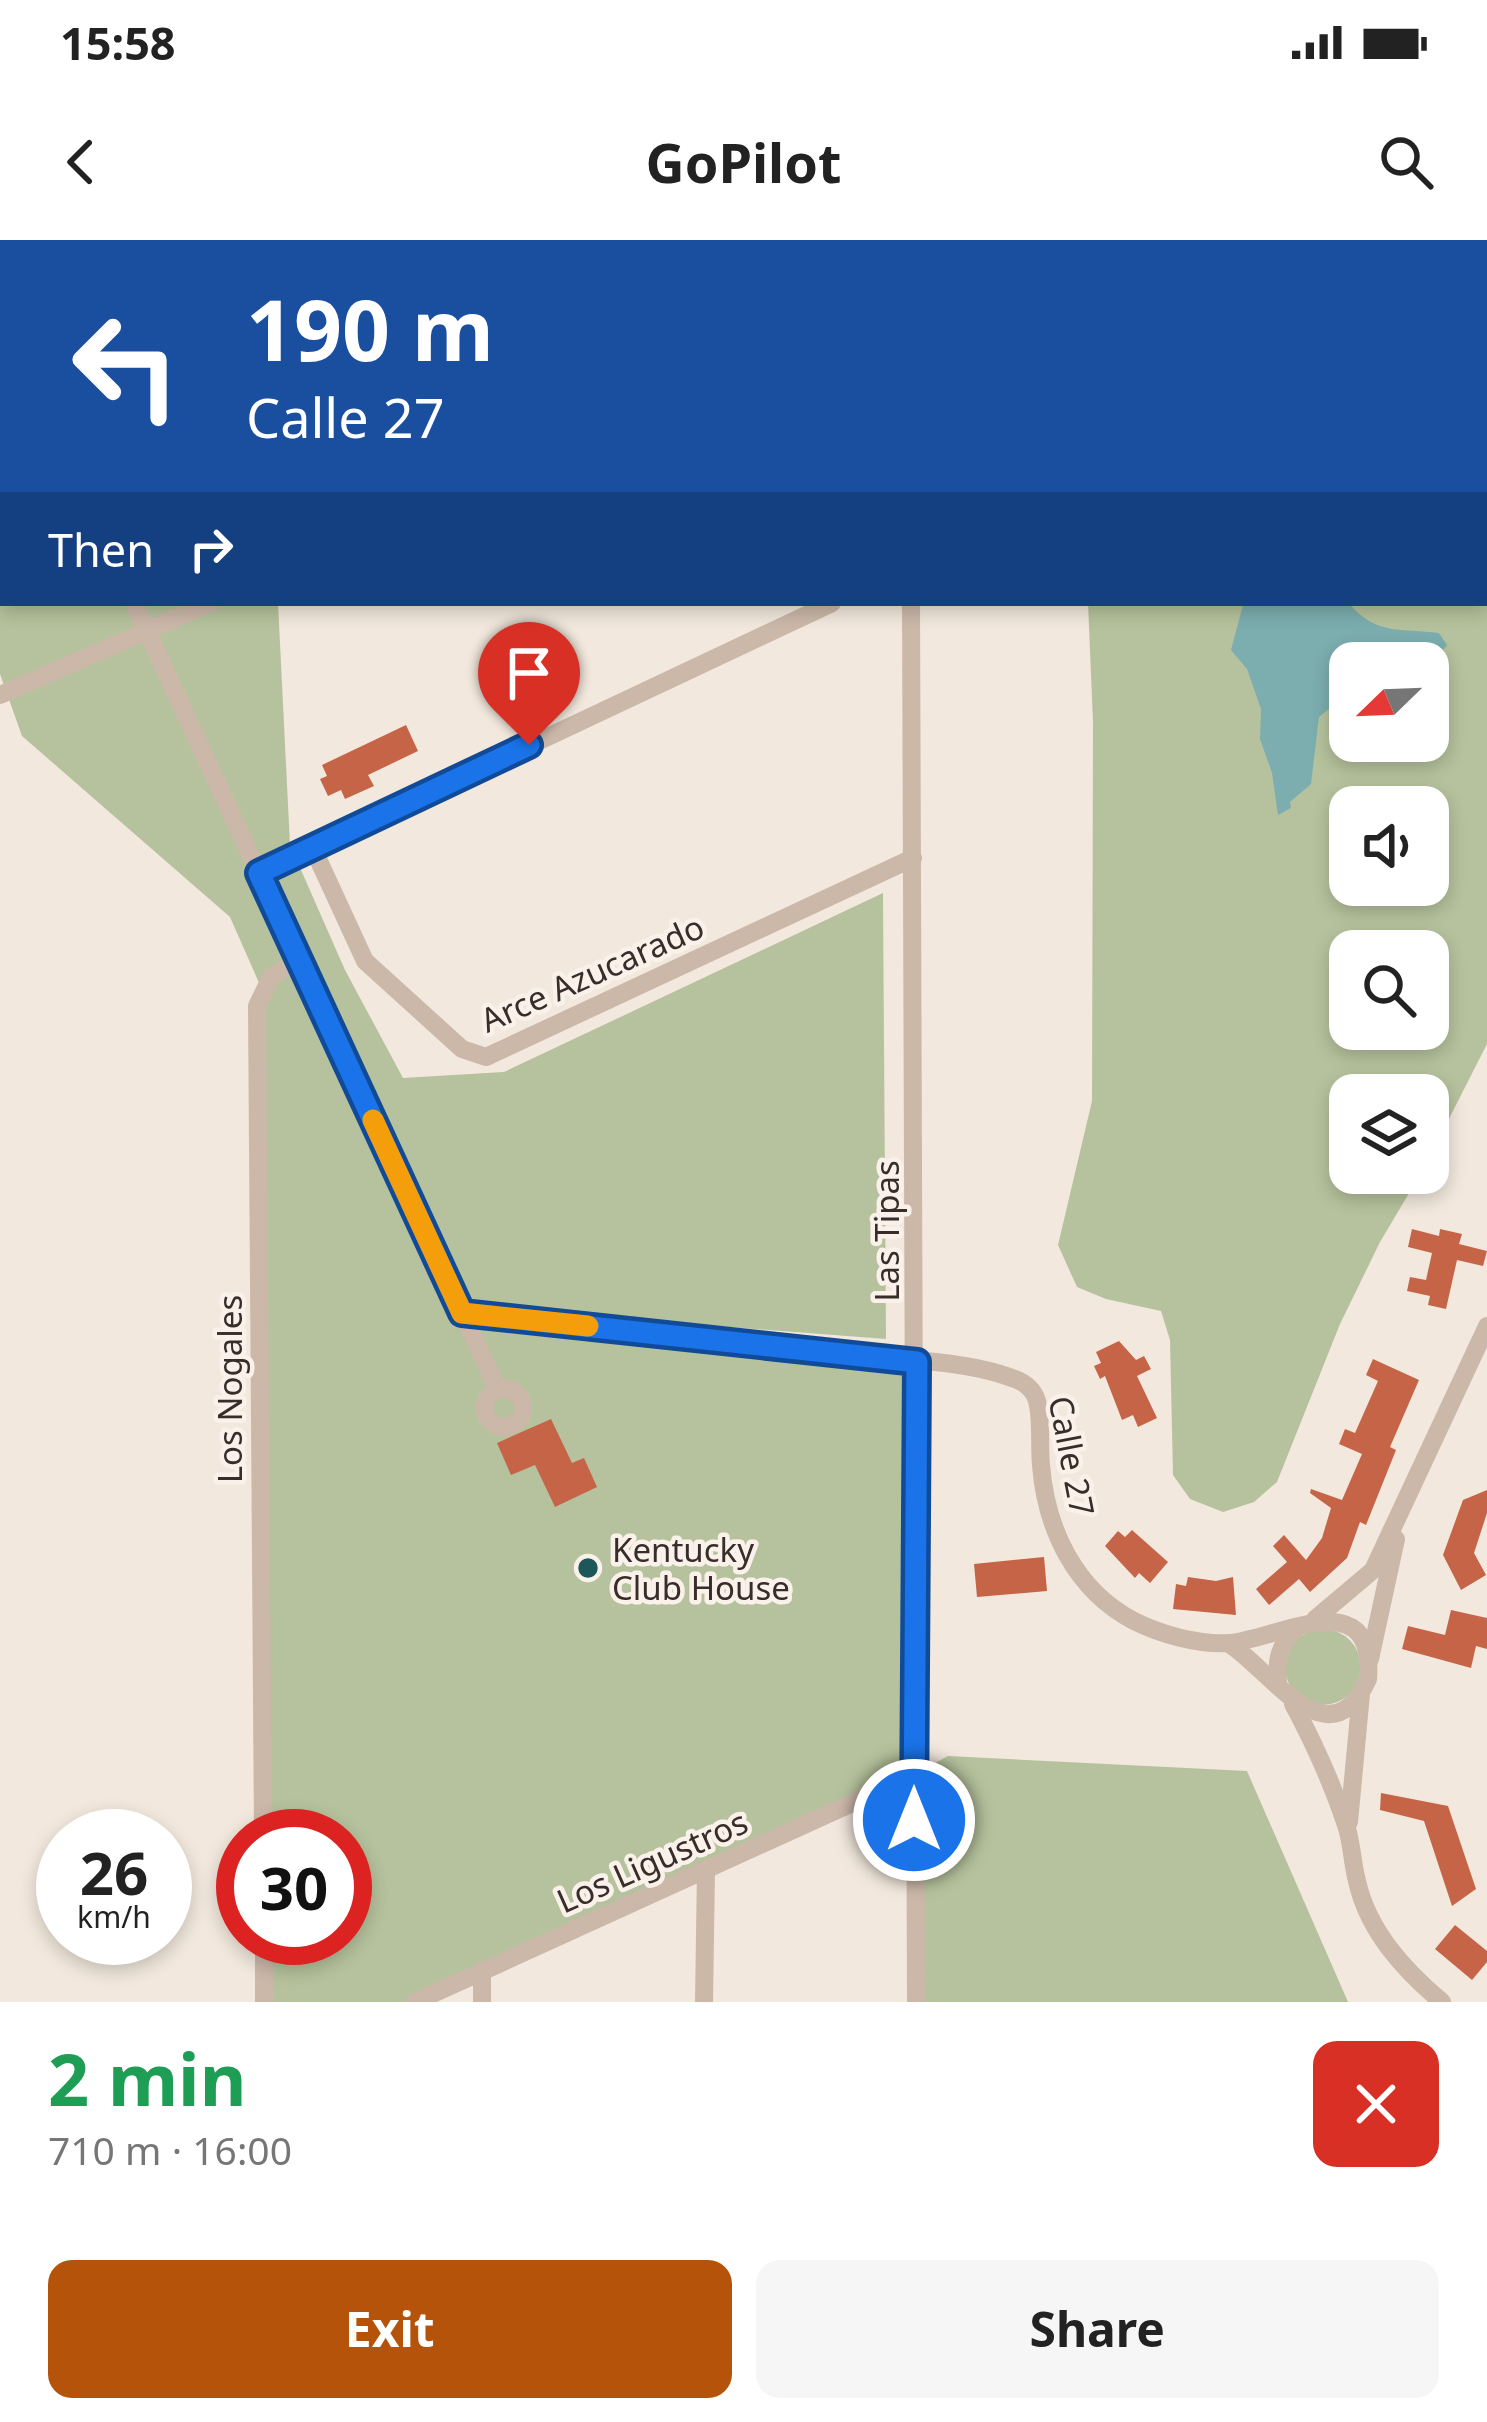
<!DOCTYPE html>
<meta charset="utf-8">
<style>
body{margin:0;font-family:"Noto Sans",sans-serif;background:#f6f6f6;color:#222;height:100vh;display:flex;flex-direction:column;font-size:45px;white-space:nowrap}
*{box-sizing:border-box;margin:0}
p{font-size:39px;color:#767676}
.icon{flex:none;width:66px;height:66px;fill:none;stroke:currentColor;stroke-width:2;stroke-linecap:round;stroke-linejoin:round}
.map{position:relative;height:1762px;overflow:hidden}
.drawer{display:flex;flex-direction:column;background:#fff;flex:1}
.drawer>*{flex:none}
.top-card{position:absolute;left:0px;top:0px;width:1488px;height:366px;box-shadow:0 6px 18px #0003;background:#1a4fa0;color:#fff;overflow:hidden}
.needle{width:78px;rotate:247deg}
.buttons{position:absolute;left:1329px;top:402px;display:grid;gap:24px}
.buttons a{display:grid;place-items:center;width:120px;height:120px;border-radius:24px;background:#fff;box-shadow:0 6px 18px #0003;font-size:60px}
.speed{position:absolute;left:36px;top:1569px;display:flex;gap:24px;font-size:60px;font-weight:700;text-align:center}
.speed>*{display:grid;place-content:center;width:156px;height:156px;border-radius:50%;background:#fff;box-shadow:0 6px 18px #0003;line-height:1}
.speed small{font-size:30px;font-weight:400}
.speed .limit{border:18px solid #d22;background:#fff;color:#111}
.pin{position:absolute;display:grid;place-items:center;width:102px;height:102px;color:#fff;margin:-123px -51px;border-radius:50% 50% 50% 0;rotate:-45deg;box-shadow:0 0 12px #0007}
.pin .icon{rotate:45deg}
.me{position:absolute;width:132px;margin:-66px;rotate:0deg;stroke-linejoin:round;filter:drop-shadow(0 0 9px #0008)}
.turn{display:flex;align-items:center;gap:42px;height:252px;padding:0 48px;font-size:54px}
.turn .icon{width:156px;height:156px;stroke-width:2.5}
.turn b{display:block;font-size:84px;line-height:102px}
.then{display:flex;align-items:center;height:114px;padding:0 48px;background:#0003;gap:24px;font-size:45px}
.round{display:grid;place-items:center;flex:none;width:126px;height:126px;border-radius:24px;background:#f6f6f6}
.head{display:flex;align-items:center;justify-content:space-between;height:204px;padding:0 48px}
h1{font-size:72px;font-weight:700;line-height:90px;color:#1e9e55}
.cta{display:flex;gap:24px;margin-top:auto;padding:24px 48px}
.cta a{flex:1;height:138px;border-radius:24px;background:#b45309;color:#fff;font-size:48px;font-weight:700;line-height:138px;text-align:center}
.cta a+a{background:#f6f6f6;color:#222}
.status{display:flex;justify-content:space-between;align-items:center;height:84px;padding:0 60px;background:#fff;direction:ltr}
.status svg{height:33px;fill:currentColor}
header{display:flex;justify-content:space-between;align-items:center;height:156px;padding:0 48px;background:#fff;font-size:54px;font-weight:700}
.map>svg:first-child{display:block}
.green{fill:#b6c29d;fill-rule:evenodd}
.water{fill:#7caeaf}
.building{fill:#c66448}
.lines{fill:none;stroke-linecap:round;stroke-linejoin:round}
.minor{stroke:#cbb8a9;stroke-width:18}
.route-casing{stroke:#114b97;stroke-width:30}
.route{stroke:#1a73e8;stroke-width:21}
.slow{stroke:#f59e0b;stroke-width:21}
.poi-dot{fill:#1e5759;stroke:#faf2ea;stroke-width:4.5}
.labels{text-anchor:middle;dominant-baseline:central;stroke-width:9;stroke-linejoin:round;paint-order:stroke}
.street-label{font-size:33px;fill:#382d29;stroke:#faf2ea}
.poi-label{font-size:33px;fill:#382d29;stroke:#faf2ea;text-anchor:start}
</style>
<div class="status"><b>15:58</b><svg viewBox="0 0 49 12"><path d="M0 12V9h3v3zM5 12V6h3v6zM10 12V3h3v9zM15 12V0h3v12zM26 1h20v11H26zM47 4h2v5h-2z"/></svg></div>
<header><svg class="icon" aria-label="back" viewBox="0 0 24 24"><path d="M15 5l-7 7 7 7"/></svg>GoPilot<svg class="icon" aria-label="search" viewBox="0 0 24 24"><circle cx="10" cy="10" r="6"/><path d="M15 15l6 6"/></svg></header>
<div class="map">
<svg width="1487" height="1762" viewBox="0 0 1487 1762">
<rect width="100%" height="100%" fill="#f2e8dd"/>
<g class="green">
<polygon points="0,0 76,3 3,3 3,363 278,363 290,605 345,730 403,838 504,832 883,653 886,1099 469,1067 917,1122 915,1534 948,1516 1247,1531 1348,1762 916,1762 914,1536 415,1762 264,1762 264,1698 345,1698 345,1596 263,1596 263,752 230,677 22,496 0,434"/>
<path d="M1064,0H1487V804L1428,920V855H1350V933H1421L1380,1002L1340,1084L1277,1242L1254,1262L1223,1272L1190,1259L1173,1235L1170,1100L1161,1071L1106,1059L1077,1047L1058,1005L1092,861L1093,482L1088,363H1485V3ZM1350,423H1428V501H1350ZM1350,567H1428V645H1350ZM1350,711H1428V789H1350Z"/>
<circle cx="1323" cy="1427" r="38"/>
</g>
<path class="water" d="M1249,363H1349C1375,396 1402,388 1439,393L1447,405L1434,421L1437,478L1428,485V423H1350V452L1319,477L1311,544L1290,562L1291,568L1278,575L1272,533L1260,499L1261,469L1247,429L1231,410L1243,365Z"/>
<g class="building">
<polygon points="406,485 418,511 368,535 374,546 345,559 341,550 328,556 320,539 327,536 322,525"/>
<polygon points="1412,989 1439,996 1440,989 1462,994 1459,1004 1487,1011 1483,1026 1457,1020 1446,1069 1428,1065 1430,1056 1407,1051 1410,1037 1426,1040 1432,1013 1408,1007"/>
<polygon points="1119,1101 1136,1120 1144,1116 1151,1129 1137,1136 1157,1178 1138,1187 1133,1175 1122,1180 1105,1136 1100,1139 1094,1126 1101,1123 1096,1112"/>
<polygon points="1373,1119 1419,1140 1390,1207 1396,1210 1366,1285 1360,1282 1347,1318 1310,1352 1299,1339 1269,1365 1256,1349 1287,1322 1273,1306 1284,1295 1306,1320 1322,1298 1331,1268 1310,1253 1311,1249 1342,1260 1362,1214 1339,1204 1345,1189 1355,1193 1378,1141 1366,1135"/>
<polygon points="551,1179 572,1223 584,1218 597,1247 555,1267 535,1225 511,1235 497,1203"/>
<polygon points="1487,1250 1487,1273 1474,1313 1486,1335 1461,1350 1443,1315 1463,1260"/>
<polygon points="1132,1290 1168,1322 1150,1343 1139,1333 1135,1338 1105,1306 1118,1291 1125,1297"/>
<polygon points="1044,1317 1047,1351 977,1357 974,1324"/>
<polygon points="1188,1337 1216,1341 1233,1337 1236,1375 1173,1369 1176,1344 1186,1346"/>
<polygon points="1451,1370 1487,1378 1487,1409 1476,1406 1471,1428 1402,1409 1408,1386 1445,1395"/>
<polygon points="1381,1553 1448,1566 1476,1649 1452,1666 1424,1581 1380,1570"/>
<polygon points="1455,1685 1487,1711 1487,1722 1472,1740 1435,1709"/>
</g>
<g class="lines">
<g class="minor">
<polyline points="909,0 909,3"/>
<polyline points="1177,0 1178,3"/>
<polyline points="1242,0 1244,3"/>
<polyline points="349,3 355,0"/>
<polyline points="976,3 982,0"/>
<polyline points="0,71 3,77"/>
<polyline points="0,167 3,165"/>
<polyline points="134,363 498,1150"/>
<polyline points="911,363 916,1762"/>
<polyline points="0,455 210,363"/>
<polyline points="312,606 365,721 462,809 486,817 913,618"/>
<polyline points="259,633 832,363"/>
<path d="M462,1073C585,1086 709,1099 832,1113C886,1119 961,1119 1012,1138C1024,1142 1033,1148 1037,1161C1042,1180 1039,1205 1041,1225C1046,1289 1075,1350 1134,1381C1162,1395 1199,1405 1230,1403C1277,1399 1376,1340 1368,1439C1329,1525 1270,1429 1228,1403"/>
<circle cx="504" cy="1168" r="19"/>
<polyline points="1315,1379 1373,1330 1487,1086"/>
<polyline points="1370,1419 1396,1299"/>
<path d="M1278,1443C1276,1419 1279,1405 1297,1388"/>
<path d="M1293,1464C1314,1503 1332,1543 1346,1585C1352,1603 1352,1622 1357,1641C1368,1691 1404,1730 1442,1762"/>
<polyline points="1349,1582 1361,1454"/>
<polyline points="263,1596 257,766 271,737 299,720"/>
<polyline points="264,1698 264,1762"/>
<polyline points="415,1762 914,1535"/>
<polyline points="482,1762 482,1731"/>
<polyline points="704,1762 706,1630"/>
</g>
</g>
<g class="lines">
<defs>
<polyline id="route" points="529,505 259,633 462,1073 917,1122 914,1580"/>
</defs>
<use href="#route" class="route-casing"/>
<use href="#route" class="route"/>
<polyline class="slow" points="373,880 462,1073 588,1086"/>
</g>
<circle class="poi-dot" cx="588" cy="1328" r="12"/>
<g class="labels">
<g class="street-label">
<text transform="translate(592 733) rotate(-24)">Arce Azucarado</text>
<text transform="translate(886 991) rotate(-90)">Las Tipas</text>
<text transform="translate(229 1149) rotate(-90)">Los Nogales</text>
<text transform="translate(1072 1216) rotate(79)">Calle 27</text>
<text transform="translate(652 1621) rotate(-24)">Los Ligustros</text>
</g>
<g class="poi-label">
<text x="612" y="1309">Kentucky<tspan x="612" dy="38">Club House</tspan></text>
</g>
</g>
</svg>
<div class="buttons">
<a><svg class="needle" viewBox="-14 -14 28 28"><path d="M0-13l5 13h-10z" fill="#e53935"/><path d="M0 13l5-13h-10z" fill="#767676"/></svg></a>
<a><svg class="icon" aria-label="sound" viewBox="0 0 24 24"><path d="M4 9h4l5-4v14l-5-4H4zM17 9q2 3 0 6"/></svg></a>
<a><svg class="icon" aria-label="search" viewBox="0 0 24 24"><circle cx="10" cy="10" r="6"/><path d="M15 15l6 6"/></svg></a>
<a><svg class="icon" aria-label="layers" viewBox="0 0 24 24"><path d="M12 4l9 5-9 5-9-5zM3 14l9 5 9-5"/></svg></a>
</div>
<div class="speed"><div>26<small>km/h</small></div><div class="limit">30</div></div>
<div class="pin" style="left:529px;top:505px;background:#d93025"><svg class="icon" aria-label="arrive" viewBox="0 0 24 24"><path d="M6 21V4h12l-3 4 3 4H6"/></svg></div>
<svg class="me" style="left:914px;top:1580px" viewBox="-20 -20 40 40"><circle r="17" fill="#1a73e8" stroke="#fff" stroke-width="3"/><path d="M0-11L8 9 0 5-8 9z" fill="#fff"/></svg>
<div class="top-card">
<div class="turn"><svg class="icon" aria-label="left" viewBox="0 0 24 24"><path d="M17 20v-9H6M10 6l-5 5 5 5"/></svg><div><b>190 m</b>Calle 27</div></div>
<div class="then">Then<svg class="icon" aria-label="right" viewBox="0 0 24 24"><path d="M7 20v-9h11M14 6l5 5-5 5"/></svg></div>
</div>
</div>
<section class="drawer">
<div class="head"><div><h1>2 min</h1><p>710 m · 16:00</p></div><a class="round" style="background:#d93025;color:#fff"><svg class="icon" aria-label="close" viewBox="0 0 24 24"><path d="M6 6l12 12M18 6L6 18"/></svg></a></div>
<div class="cta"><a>Exit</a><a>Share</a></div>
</section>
